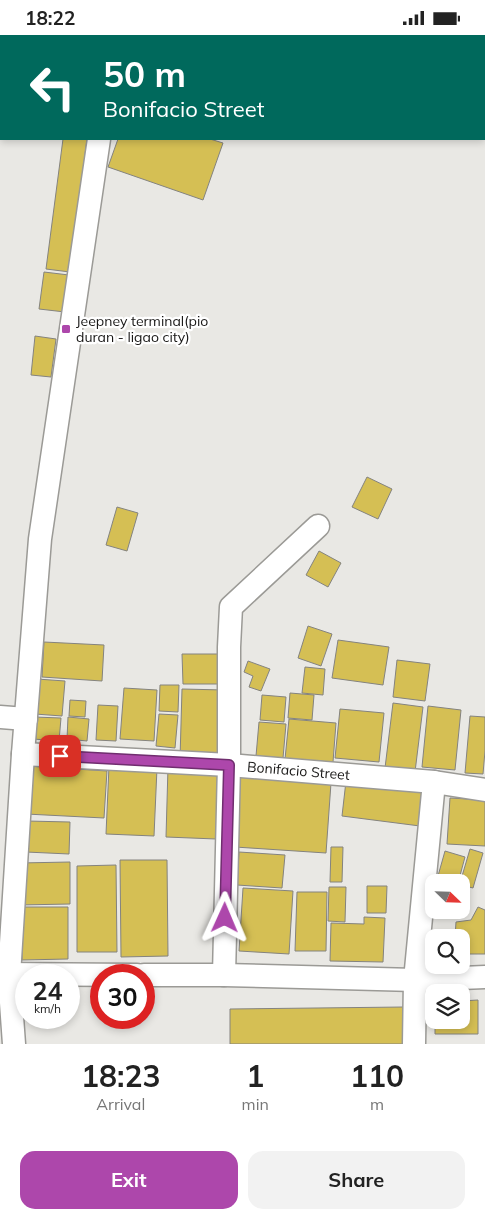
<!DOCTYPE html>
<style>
body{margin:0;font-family:Mulish,sans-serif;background:#f2f2f2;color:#222;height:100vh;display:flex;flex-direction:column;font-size:19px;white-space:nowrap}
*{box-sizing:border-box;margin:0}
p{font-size:16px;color:#767676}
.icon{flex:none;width:28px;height:28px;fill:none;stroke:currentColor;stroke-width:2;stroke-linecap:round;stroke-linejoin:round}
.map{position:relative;height:1009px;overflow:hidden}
.drawer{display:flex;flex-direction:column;background:#fff;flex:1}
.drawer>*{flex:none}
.guide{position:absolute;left:0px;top:0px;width:485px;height:105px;box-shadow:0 2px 8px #0003;background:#00695c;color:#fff;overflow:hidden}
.needle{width:32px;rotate:113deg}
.buttons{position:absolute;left:425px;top:839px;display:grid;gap:10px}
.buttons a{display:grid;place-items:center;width:45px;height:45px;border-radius:10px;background:#fff;box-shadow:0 2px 8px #0003;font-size:25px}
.speed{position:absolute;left:15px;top:929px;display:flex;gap:10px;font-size:25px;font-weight:700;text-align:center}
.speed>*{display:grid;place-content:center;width:65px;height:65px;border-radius:50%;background:#fff;box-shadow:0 2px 8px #0003;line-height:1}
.speed small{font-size:12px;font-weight:400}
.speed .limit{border:8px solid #d22;background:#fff;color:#111}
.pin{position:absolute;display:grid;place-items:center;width:42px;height:42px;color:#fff;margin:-21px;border-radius:10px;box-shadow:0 2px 8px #0006}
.me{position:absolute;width:55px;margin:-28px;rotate:1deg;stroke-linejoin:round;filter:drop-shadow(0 0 4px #0008)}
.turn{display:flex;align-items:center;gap:18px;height:105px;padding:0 20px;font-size:22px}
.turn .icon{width:65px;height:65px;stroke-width:2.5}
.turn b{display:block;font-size:35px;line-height:42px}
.eta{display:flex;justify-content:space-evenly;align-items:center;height:85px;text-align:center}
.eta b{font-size:30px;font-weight:700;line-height:35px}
.primary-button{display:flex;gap:10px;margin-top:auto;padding:10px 20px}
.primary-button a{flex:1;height:58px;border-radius:15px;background:#ad47ab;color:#fff;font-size:20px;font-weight:700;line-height:58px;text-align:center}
.primary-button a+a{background:#f2f2f2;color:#222}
.status{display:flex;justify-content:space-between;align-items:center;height:35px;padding:0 25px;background:#fff;direction:ltr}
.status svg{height:14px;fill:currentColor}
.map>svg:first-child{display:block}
.building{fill:#d5bf54;stroke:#84837f}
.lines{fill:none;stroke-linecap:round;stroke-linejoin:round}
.minor-casing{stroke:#9b9a96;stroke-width:25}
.minor{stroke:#fff;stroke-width:22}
.route-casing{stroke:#702e6f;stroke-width:12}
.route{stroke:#ad47ab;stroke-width:9}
.poi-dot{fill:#ad47ab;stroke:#fff;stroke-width:2}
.labels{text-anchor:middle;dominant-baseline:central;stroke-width:4.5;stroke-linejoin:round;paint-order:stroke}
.poi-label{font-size:14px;fill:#171615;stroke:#fff;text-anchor:start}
.street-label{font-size:14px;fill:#171615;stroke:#fff}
</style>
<div class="status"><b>18:22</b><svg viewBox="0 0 49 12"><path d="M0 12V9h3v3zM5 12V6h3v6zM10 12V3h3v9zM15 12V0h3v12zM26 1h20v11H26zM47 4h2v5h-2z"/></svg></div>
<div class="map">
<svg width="485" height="1009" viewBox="0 0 485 1009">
<rect width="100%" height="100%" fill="#e9e8e4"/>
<g class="building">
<polygon points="253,0 485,0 485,31 484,31 484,1 253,1"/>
<polygon points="63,104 87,104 70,237 46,234"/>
<polygon points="118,104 210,104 223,108 203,165 108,132"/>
<polygon points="44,237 69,240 65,277 39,274"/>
<polygon points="35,301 56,304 51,342 31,340"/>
<polygon points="367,442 392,454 378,484 352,472"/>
<polygon points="117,472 138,478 127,516 106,510"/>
<polygon points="319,516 341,528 328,552 306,540"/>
<polygon points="308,591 332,599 321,631 298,623"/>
<polygon points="338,605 389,612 383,650 332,643"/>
<polygon points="44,607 104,610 102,646 42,642"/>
<polygon points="182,619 224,619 224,649 183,649"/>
<polygon points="397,625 430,629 425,666 393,662"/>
<polygon points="248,626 270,634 261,656 249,652 253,641 244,637"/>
<polygon points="305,632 325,634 323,660 302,658"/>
<polygon points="37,644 65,646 62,681 35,679"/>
<polygon points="160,650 179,650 178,677 159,676"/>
<polygon points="124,653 157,655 154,706 120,704"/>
<polygon points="182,654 224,655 222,725 180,724"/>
<polygon points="290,658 314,660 312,685 288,683"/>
<polygon points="262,660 286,662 284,687 260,685"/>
<polygon points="70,665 86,666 85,682 69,681"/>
<polygon points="393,668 423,672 415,737 385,733"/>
<polygon points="98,670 118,671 116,706 96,705"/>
<polygon points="428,671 461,675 455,735 422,732"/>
<polygon points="340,674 384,678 379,727 335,723"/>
<polygon points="159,679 178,680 175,713 156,711"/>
<polygon points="470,681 485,682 485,716 483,739 465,738"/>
<polygon points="34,682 61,683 59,706 33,704"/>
<polygon points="68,682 89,684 87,706 67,704"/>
<polygon points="289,684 336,688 333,727 285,724"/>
<polygon points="259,687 286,689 283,723 256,721"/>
<polygon points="28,731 107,736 104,783 26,779"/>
<polygon points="109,731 157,733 154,801 106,799"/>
<polygon points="168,732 218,733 216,804 166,802"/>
<polygon points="240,742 331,748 326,818 235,812"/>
<polygon points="346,746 425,756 420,791 342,781"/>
<polygon points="450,763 485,765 485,811 447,809"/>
<polygon points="27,786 70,787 69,819 26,817"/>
<polygon points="331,812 343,812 342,847 330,847"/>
<polygon points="470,814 483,818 473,853 461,850 461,848 460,848"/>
<polygon points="445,816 465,822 458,848 436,848"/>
<polygon points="239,817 285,820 282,853 237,850"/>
<polygon points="120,825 167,825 168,921 121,922"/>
<polygon points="70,827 70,869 19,870 19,828"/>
<polygon points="116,830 117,917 77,917 77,831"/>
<polygon points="367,851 387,851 386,878 367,878"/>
<polygon points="329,852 346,852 345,887 328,886"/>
<polygon points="243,853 293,856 289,919 239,916"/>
<polygon points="297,857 327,857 326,916 295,916"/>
<polygon points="22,872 68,872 68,924 22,925"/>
<polygon points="478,872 485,875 485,919 461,919 461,902 455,902 456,887 471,885"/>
<polygon points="364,882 385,883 383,927 330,926 331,888 364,889"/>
<polygon points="478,965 478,999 435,999 435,985 461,985 461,966"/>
<polygon points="403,972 404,1009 230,1009 230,974"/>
</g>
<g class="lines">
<defs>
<g id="minor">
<polyline points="113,1 113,0"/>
<polyline points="0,682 26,684"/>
<path id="s1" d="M23,719L229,730L434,747L485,755"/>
<polyline points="0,939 137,940"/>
<polyline points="144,940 224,940 415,945 485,942"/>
<polyline points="224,940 229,730 229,612 231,572 318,491"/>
<polyline points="14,1009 9,940 23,719 40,504 99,104"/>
<polyline points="414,1009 415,945 434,747"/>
</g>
</defs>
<use href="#minor" class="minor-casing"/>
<use href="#minor" class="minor"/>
</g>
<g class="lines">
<defs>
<polyline id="route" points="60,721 229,730 225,883"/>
</defs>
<use href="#route" class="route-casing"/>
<use href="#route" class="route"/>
</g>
<rect class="poi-dot" x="61" y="289" width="10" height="10" rx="2.5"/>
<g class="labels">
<g class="poi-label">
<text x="76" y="286">Jeepney terminal(pio<tspan x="76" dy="16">duran - ligao city)</tspan></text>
</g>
<g class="street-label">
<text stroke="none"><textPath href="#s1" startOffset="276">Bonifacio Street</textPath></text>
</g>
</g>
</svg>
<div class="buttons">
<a><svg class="needle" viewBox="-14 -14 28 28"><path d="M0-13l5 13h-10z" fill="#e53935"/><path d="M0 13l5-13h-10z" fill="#767676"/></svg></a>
<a><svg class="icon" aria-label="search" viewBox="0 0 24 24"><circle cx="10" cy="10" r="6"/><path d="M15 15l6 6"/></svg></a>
<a><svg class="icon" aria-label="layers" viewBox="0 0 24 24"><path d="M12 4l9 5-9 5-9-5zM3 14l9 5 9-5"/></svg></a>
</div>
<div class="speed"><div>24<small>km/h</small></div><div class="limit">30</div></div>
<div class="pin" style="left:60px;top:721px;background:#d93025"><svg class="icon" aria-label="arrive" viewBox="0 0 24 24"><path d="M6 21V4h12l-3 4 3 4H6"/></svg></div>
<svg class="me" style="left:225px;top:883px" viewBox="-20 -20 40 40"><path d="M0-17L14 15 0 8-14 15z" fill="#ad47ab" stroke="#fff" stroke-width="4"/></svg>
<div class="guide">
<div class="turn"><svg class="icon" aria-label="left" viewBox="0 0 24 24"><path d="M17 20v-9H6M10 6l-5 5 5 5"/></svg><div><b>50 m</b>Bonifacio Street</div></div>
</div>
</div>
<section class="drawer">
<div class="eta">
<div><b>18:23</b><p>Arrival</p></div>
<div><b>1</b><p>min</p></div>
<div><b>110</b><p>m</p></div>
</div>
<div class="primary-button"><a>Exit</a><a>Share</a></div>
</section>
